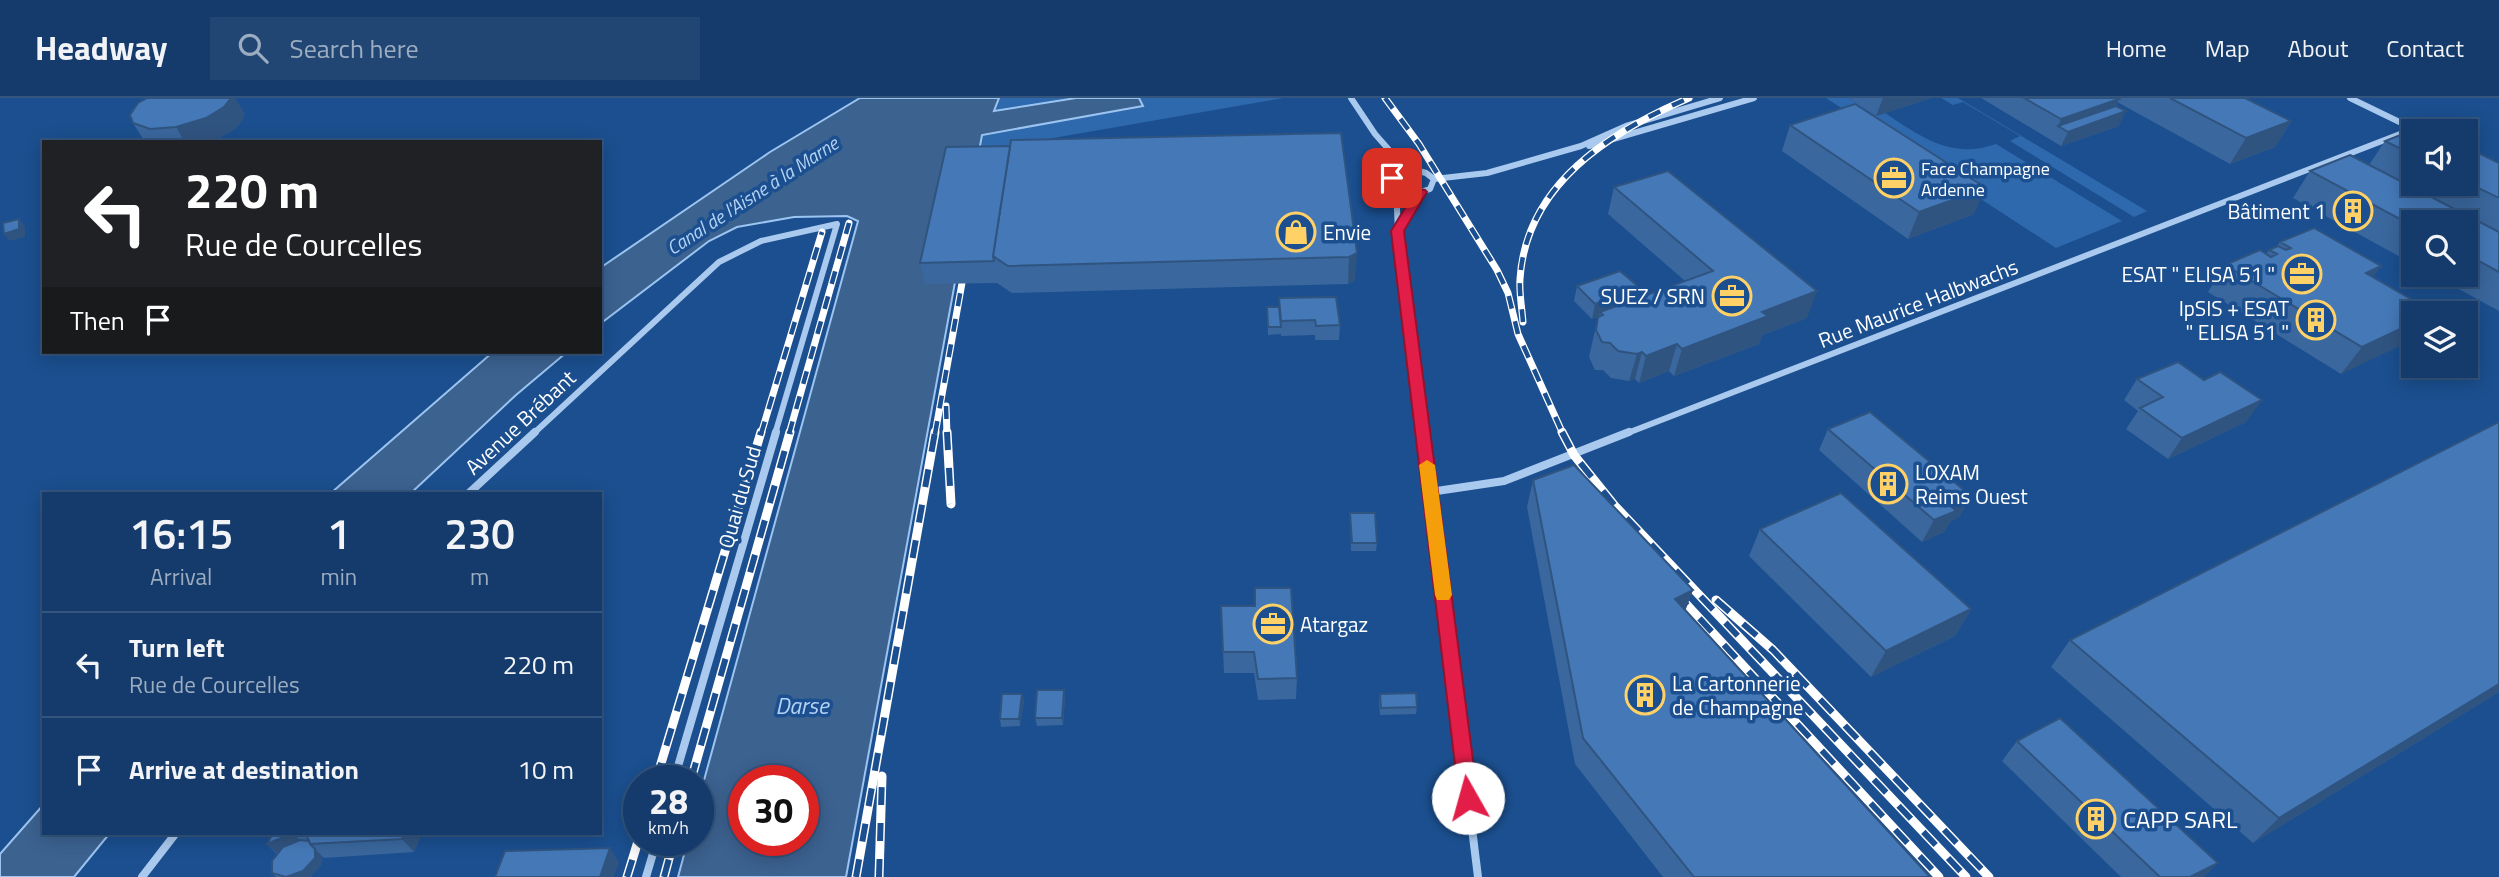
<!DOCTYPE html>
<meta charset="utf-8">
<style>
body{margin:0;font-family:"Titillium Web",sans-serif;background:#214673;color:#f1f3f6;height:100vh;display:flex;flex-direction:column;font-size:26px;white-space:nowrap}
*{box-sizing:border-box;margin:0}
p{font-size:23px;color:#9dadc1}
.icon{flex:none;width:38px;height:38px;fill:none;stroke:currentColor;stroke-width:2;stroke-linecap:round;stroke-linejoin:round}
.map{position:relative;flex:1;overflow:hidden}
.drawer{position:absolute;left:42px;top:394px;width:560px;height:343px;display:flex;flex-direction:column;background:#143b6b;border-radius:0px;box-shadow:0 4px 18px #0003,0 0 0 2px #33557e}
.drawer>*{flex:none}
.banner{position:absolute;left:42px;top:42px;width:560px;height:214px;border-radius:0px;box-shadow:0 4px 18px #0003,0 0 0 2px #33557e;background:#202124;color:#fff;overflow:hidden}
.controls{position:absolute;left:2401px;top:21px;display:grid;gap:14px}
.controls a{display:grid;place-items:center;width:77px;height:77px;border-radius:0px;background:#143b6b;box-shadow:0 4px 18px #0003,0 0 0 2px #33557e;font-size:35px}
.speed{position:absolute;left:623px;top:667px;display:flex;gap:14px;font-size:35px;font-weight:700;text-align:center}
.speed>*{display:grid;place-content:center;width:91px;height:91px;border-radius:50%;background:#143b6b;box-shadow:0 4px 18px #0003,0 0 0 2px #33557e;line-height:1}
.speed small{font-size:18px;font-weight:400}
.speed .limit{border:10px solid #d22;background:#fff;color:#111}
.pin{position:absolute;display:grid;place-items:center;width:60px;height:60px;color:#fff;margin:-30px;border-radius:14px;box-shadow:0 4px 10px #0006}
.me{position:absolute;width:77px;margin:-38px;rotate:353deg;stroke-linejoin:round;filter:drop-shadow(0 0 5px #0008)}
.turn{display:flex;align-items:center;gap:24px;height:147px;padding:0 28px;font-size:32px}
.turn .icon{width:91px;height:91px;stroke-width:2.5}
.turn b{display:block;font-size:49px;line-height:60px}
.then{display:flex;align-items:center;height:66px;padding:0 28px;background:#0003;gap:14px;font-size:26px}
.eta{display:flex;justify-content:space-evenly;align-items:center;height:119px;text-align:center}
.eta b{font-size:42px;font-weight:600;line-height:49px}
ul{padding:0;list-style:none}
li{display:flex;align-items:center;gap:21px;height:105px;padding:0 28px;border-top:2px solid #33557e}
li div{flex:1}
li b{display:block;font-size:26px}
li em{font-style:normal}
header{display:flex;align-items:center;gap:42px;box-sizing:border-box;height:98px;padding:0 35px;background:#143b6b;border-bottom:2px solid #33557e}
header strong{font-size:33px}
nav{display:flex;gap:38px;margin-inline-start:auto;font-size:24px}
.search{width:490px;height:63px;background:#214673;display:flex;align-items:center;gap:18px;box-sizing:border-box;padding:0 24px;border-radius:0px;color:#9dadc1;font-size:26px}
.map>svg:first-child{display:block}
.green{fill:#2e69ad}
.water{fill:#3c6290;stroke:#9cc4f0;stroke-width:2;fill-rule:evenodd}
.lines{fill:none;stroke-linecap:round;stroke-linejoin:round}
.street-far1{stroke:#a9c9ee;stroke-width:6}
.street{stroke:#a9c9ee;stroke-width:8}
.rail-far1-casing{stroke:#fff;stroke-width:7}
.rail-casing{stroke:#fff;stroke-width:9}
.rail-far1{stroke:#1b4f8f;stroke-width:4.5;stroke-dasharray:13;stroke-linecap:butt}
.rail{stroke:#1b4f8f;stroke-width:6;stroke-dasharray:18;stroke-linecap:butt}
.wall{fill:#3a679d}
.shaded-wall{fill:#305480}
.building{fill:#4478b7;stroke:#305480;stroke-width:2}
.route{fill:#e11d48;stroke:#92132f;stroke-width:2}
.slow{fill:#f59e0b}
.labels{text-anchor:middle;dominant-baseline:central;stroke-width:7;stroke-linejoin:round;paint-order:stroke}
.far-poi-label{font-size:18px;fill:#fff;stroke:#1b4f8f;text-anchor:start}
.far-water-label{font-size:19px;font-style:italic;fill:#b5d3f5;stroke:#1b4f8f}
.poi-label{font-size:21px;fill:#fff;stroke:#1b4f8f;text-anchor:end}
.street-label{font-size:21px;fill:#fff;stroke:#1b4f8f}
.water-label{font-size:23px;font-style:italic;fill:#b5d3f5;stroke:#1b4f8f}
.near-poi-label{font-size:24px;fill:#fff;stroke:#1b4f8f;text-anchor:start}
</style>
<header>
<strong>Headway</strong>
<div class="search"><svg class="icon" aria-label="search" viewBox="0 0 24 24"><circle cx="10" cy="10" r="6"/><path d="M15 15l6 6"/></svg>Search here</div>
<nav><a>Home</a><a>Map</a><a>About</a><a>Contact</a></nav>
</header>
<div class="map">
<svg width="2499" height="779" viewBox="0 0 2499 779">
<rect width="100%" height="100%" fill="#1b4f8f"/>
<g class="green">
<polygon points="999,0 1076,0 993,13"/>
<polygon points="1139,0 1283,0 1019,46 976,70 982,37 1143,8"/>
<path d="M1826,0H1849L1876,18L1885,15C1920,38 1951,62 1996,46L2122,123L2056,150Z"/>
<polygon points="1941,0 1958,0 2147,113 2134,119 2010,43 2020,38 1963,4 1953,7"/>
</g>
<g class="water">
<path d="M860,0H999L994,13L1076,0H1139L1143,8L982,37L846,779H678L688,742H698V704L858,123L847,118L794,119L737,129L709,143L600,226V170L770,54ZM744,682H803V742H744Z"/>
<polygon points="493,254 567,254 516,297 411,395 331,395"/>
<polygon points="44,706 44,735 110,735 74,779 0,779 0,756"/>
</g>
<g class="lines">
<g class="street-far1">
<polyline points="1351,0 1375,36 1406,71"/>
<polyline points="2350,0 2418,33"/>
<polyline points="1589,48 1754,0"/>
<path d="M1412,71L1426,75L1434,81L1430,91C1416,96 1401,96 1392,83L1397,74Z"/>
<polyline points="1434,81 1487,75 1581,48 1626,28 1720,0"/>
<polyline points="1396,89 1398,133 1423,336"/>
<polyline points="1398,133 1421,94"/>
<polyline points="533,336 719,164 761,143 837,126 775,336"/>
<polyline points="1625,336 2413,31"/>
</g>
<g class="street">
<polyline points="1423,334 1478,779"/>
<polyline points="1430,394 1504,383 1629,334"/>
<polyline points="468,396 535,334"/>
<polyline points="674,682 776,334"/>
<polyline points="142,779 176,735"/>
<polyline points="646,779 657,742"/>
</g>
<defs>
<g id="rail-far1">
<polyline points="1385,0 1419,46 1497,172 1508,195 1518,236 1563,336"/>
<path d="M1523,224C1522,210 1519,195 1520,181C1526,86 1610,34 1689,0"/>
<polyline points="946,308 947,336"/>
<polyline points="761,336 822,134"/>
<polyline points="789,336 849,125"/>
<polyline points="935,336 962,185"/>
</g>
<g id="rail">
<polyline points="947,334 951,406"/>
<polyline points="1562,334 1574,357 1615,408 1966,779"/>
<polyline points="1675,494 1939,779"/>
<polyline points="1716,502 1773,552 1989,779"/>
<polyline points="656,682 761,334"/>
<polyline points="691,682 790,334"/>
<polyline points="627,779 639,740"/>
<polyline points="664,779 674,742"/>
<polyline points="856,779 935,334"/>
<polyline points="879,779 882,678"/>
</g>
</defs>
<use href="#rail-far1" class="rail-far1-casing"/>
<use href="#rail" class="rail-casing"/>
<use href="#rail-far1" class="rail-far1"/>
<use href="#rail" class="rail"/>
</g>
<g class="wall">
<polygon points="1849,0 1931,0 1876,18"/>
<polygon points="1981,0 2245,0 2291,23 2275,49 2230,66 2117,4 2116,8 2119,28 2061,48"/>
<polygon points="244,14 243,21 236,30 219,40 208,44 145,44 133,25"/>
<polygon points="1790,27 1974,116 1908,141 1782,53"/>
<polygon points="2413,33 2413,86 2466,86 2466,49 2499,65 2499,213 2433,177 2466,177 2466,124 2413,124 2413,166 2293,100 2310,73 2369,67 2385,43"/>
<polygon points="1341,35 1355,182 1348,186 1012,195 997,185 925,186 920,165 1010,48"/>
<polygon points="1614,89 1807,220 1762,237 1759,246 1674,278 1669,273 1639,285 1635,281 1629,283 1611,280 1603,272 1595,272 1589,259 1598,219 1599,218 1592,221 1574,203 1577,188 1637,201 1685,183 1608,116"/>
<polygon points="2280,144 2373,179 2435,215 2341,276 2208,194 2225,167 2266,156 2269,152 2277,148"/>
<polygon points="1279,200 1340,227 1339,242 1315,242 1315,237 1281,238 1281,236 1268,237 1267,209 1279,209"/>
<polygon points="2137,281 2246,324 2168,361 2126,331 2138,313 2124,302"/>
<polygon points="1828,331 1971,398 1959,419 1950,424 1944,434 1922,444 1819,352"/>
<polygon points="1533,382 1693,492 1685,512 1930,779 1663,779 1575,666 1527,409"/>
<polygon points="1350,415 1377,445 1376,453 1351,453"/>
<polygon points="1760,431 1971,511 1955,538 1871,579 1749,458"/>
<polygon points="1221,508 1297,580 1296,601 1258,602 1254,575 1224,575"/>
<polygon points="2070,542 2499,594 2253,745 2051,569"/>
<polygon points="1022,596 1024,603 1020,628 1001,629 1000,621"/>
<polygon points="1380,596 1417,609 1416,616 1380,617 1379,604"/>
<polygon points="1065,599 1063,627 1037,628 1035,620"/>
<polygon points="2017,643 2204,779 2121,779 2002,663"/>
<polygon points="273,735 422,735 414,754 324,760 322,758 321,767 310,779 276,779 272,775 277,756 267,746"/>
</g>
<g class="shaded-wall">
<polygon points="231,0 235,0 244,14 243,21 236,30 219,40 208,44 185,44 176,29"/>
<polygon points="1883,0 1931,0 1876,18"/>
<polygon points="2119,1 2110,19 2126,13 2119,28 2061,48 2068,34 2058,28 2061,21"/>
<polygon points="2291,23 2275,49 2230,66 2246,40"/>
<polygon points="1986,90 1974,116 1908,141 1919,114"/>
<polygon points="19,121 25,128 25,139 9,143 4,136"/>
<polygon points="1357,155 1355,182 1348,186 1349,159"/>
<polygon points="2381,168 2364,191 2366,175"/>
<polygon points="1640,190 1636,205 1600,214 1599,218 1592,221 1595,206"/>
<polygon points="1817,193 1807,220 1762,237 1759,246 1674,278 1682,251 1762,214"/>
<polygon points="2413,225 2413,242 2341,276 2362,249"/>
<polygon points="1677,246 1669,273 1639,285 1646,258"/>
<polygon points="1642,254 1635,281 1629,283 1637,256"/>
<polygon points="2262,302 2246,324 2168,361 2182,340"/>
<polygon points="1971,398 1959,419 1950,424 1944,434 1922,444 1934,422 1950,407"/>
<polygon points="1693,492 1683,519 1675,501"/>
<polygon points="1971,511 1955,538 1871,579 1886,553"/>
<polygon points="2499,586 2499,594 2253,745 2279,720"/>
<polygon points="1064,592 1065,599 1063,627 1062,620"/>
<polygon points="1022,596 1024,603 1020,628 1019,621"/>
<polygon points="293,735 306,749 281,759 267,746"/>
<polygon points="404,735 422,735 414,754 402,741"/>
<polygon points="610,750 619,764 614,779 600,779"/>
<polygon points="315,751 322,758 321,767 310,779 286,779"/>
<polygon points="2218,765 2204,779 2190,779"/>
</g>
<g class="building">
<polygon points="147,0 231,0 224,9 206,20 176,29 150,31 133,25 130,17 138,5"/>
<polygon points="2024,0 2116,0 2119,1 2061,21"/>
<polygon points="2170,0 2245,0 2291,23 2246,40"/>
<polygon points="1855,6 1986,90 1919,114 1790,27"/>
<polygon points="2116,8 2126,13 2068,34 2058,28"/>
<polygon points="2413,32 2422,33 2413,33 2413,57 2385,43"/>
<polygon points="1341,35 1357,155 1349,159 1008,168 993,158 1011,42"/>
<polygon points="1010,48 993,158 994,163 920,165 946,49"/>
<polygon points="2466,49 2499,65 2499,100 2466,84"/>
<polygon points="2350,57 2499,134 2499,174 2466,156 2466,124 2413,124 2413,128 2310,73"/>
<polygon points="1668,73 1817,193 1762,214 1768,218 1682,251 1677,246 1646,258 1642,254 1637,256 1618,253 1610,245 1602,244 1596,232 1598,219 1603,217 1600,214 1713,173 1614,89"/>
<polygon points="19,121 19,131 4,136 3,125"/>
<polygon points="2314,130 2381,168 2366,175 2435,215 2413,215 2413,225 2362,249 2225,167 2260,152 2271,159 2277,156 2269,152 2278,148 2286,152 2291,150 2280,144"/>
<polygon points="1620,173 1640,190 1595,206 1577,188"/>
<polygon points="1336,199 1340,227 1316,228 1315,222 1281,223 1279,200"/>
<polygon points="1267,209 1279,209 1281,229 1268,229"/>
<polygon points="2178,264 2204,282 2220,274 2262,302 2182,340 2140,310 2163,299 2137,281"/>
<polygon points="1870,314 1971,398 1950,407 1956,413 1934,422 1828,331"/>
<polygon points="2499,324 2499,586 2279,720 2070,542"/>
<polygon points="1574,367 1693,492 1675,501 1930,779 1694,779 1583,640 1533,382"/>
<polygon points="1841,395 1971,511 1886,553 1760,431"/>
<polygon points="1350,415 1375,415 1377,445 1352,445"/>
<polygon points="1255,490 1291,490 1297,580 1258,581 1254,554 1223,554 1221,508 1255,508"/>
<polygon points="1037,592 1064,592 1062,620 1035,620"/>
<polygon points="1416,595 1417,609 1381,610 1380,596"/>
<polygon points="1002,596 1022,596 1019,621 1000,621"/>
<polygon points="2060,620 2218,765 2190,779 2160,779 2017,643"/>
<polygon points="273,735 404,735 402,741 310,746 307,738 293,735 267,746"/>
<polygon points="300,742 309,743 310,746 315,751 315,760 303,773 286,779 272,775 272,763 283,749"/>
<polygon points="610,750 600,779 495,779 505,753"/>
</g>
<path class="route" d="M1392,76L1397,77L1403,88L1425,92L1427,94L1404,133L1478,700L1475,706L1468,708L1462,706L1459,700L1391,133L1413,97C1400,95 1389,94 1386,80Z"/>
<polygon class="slow" points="1427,362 1435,367 1452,497 1449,502 1437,502 1435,497 1419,367"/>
<defs>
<symbol id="office-ring" viewBox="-11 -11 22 22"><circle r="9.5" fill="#1b4f8f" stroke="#ffd166" stroke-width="1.5"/><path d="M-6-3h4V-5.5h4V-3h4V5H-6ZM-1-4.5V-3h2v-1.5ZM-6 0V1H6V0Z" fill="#ffd166"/></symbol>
<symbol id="building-ring" viewBox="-11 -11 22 22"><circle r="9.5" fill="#1b4f8f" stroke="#ffd166" stroke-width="1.5"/><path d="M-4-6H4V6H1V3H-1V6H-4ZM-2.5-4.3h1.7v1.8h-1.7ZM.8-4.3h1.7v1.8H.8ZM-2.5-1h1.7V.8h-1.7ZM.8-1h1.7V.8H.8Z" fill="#ffd166"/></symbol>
<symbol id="shop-ring" viewBox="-11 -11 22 22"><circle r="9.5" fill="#1b4f8f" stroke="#ffd166" stroke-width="1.5"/><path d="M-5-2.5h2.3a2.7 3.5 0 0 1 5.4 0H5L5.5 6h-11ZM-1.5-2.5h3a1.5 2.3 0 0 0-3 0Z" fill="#ffd166"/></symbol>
</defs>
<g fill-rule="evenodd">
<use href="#office-ring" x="1872" y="58" width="44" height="44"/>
<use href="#building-ring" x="2331" y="91" width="44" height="44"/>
<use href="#shop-ring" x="1274" y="112" width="44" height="44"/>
<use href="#office-ring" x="2280" y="154" width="44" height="44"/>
<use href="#office-ring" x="1710" y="176" width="44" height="44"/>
<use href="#building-ring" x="2294" y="200" width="44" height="44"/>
<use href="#building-ring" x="1866" y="364" width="44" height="44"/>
<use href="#office-ring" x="1251" y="504" width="44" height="44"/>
<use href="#building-ring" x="1623" y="575" width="44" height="44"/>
<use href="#building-ring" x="2074" y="699" width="44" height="44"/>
</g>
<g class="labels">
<g class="far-poi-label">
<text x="1921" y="70">Face Champagne<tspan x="1921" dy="21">Ardenne</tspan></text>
</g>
<g class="far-water-label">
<text transform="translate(752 97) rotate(-33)">Canal de l'Aisne à la Marne</text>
</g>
<g class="poi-label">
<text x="2326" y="113">Bâtiment 1</text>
<text x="1323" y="134" text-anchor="start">Envie</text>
<text x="2275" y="176">ESAT " ELISA 51 "</text>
<text x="1705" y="198">SUEZ / SRN</text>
<text x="2289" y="210">IpSIS + ESAT<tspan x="2289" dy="24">" ELISA 51 "</tspan></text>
<text x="1915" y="374" text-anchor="start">LOXAM<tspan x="1915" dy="24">Reims Ouest</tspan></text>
<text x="1300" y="526" text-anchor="start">Atargaz</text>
<text x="1672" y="585" text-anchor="start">La Cartonnerie<tspan x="1672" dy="24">de Champagne</tspan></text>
</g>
<g class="street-label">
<text transform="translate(1918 205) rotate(-21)">Rue Maurice Halbwachs</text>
<text transform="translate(520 324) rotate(-43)">Avenue Brébant</text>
<text transform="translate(739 399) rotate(-74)">Quai du Sud</text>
</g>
<g class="water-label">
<text x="802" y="607">Darse</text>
</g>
<g class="near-poi-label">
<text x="2123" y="721">CAPP SARL</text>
</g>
</g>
</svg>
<div class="controls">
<a><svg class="icon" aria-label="sound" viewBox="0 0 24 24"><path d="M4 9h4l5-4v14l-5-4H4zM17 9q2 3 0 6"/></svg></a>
<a><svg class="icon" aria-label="search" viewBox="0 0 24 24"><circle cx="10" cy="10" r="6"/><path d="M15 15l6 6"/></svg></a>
<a><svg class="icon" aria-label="layers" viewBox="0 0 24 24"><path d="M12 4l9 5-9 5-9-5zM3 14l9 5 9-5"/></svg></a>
</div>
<div class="speed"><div>28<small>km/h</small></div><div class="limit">30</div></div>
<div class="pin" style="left:1392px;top:80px;background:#d93025"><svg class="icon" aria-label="arrive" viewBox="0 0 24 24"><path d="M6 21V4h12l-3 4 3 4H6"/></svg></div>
<svg class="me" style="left:1468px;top:700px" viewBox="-20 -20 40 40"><circle r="19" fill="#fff"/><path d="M0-13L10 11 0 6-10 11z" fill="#e11d48"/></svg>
<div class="banner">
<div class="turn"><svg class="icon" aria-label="left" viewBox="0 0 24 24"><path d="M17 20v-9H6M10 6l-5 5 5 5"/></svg><div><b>220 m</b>Rue de Courcelles</div></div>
<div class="then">Then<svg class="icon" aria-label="arrive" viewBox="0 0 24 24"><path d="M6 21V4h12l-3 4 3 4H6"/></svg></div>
</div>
<section class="drawer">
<div class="eta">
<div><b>16:15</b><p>Arrival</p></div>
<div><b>1</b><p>min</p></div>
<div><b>230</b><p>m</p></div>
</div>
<ul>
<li><svg class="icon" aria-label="left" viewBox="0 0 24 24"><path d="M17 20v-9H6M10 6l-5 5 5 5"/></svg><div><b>Turn left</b><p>Rue de Courcelles</p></div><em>220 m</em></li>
<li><svg class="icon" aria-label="arrive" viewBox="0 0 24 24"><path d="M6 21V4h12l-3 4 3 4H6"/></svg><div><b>Arrive at destination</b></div><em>10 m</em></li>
</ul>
</section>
</div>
